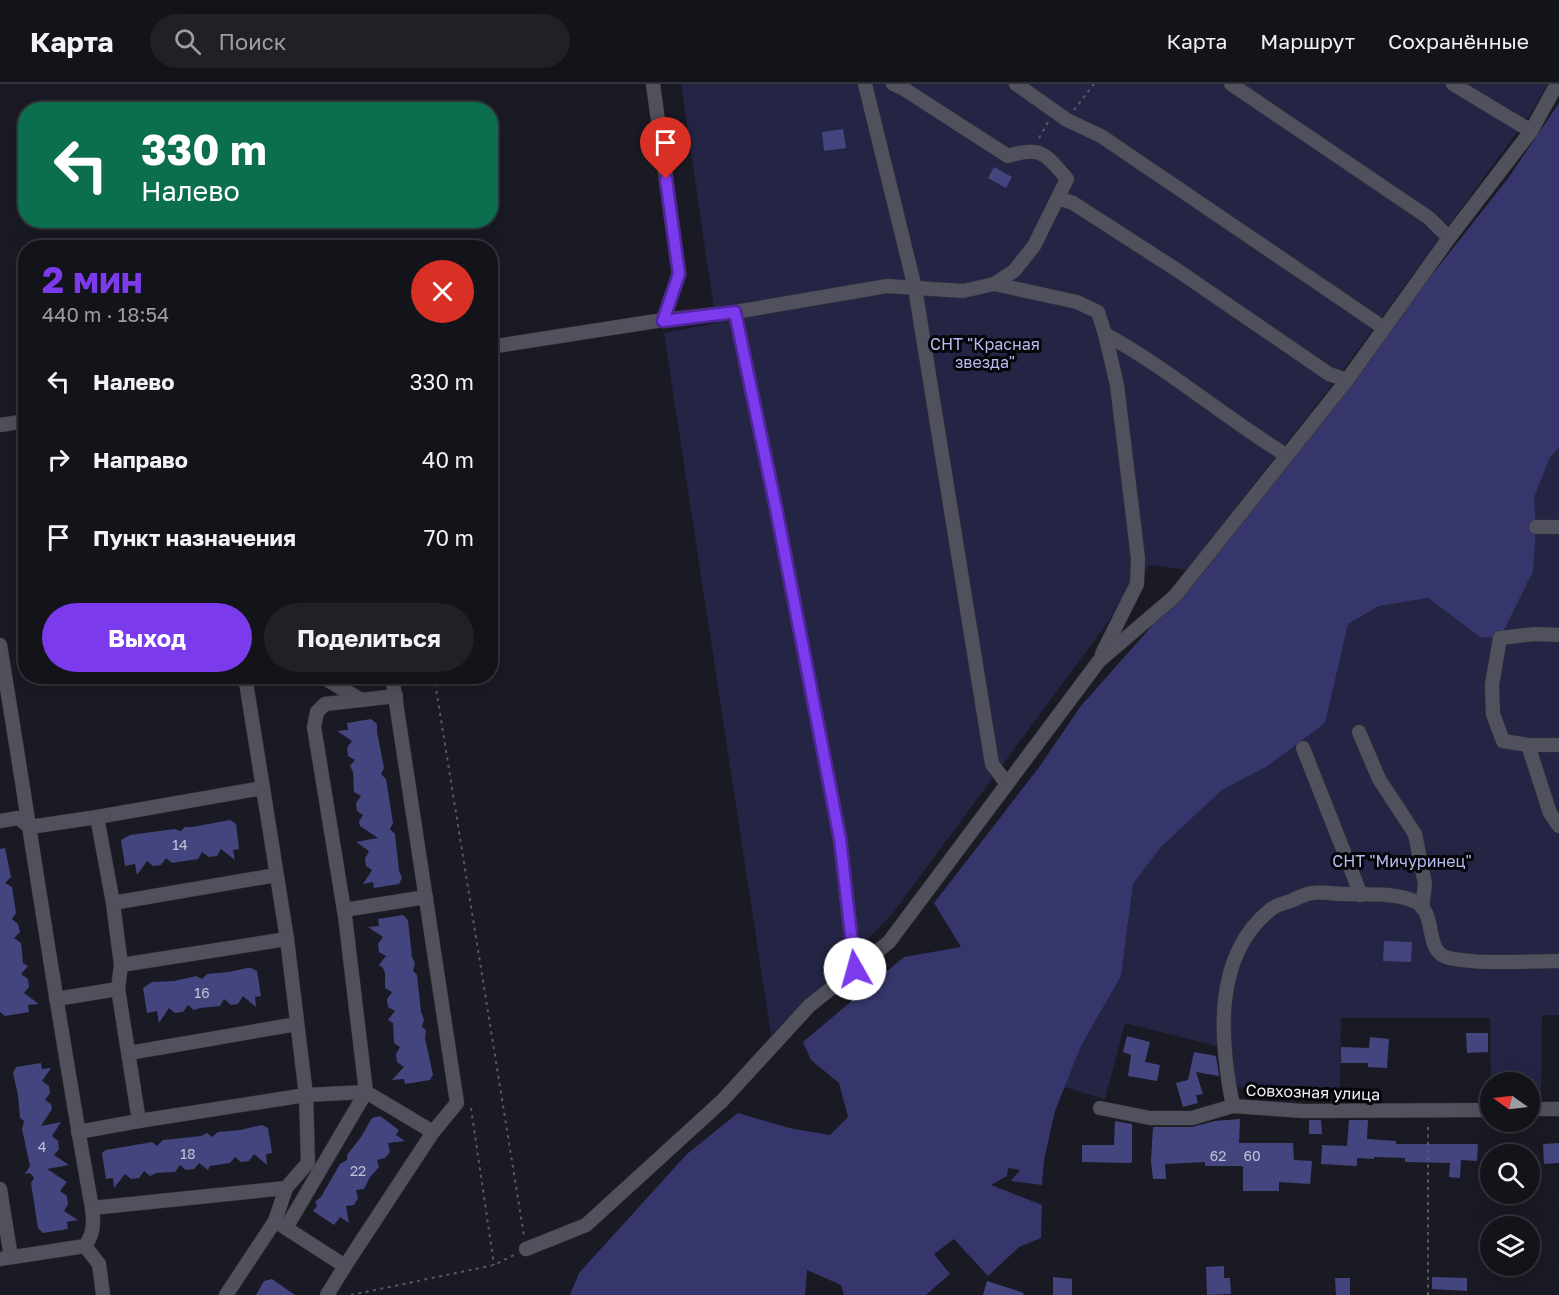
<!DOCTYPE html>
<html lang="ru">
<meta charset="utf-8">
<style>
body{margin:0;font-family:"Golos Text",sans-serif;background:#202127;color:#f1f3f6;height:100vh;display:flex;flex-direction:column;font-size:22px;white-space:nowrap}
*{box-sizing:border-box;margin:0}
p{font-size:20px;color:#9d9ea2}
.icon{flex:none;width:33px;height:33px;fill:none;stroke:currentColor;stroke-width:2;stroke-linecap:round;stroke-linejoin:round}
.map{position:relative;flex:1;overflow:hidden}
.drawer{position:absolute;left:18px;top:156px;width:480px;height:444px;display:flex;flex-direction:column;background:#13141a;border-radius:24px;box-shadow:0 6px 24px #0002,0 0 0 2px #323339}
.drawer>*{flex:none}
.top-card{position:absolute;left:18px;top:18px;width:480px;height:126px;border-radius:24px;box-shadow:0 6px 24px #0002,0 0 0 2px #323339;background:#0b6e4f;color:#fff;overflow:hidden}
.needle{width:39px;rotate:284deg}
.tools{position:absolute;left:1480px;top:988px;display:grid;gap:12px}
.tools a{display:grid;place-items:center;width:60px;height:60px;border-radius:50%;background:#13141a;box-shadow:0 6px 24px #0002,0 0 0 2px #323339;font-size:30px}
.pin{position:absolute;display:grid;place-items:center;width:51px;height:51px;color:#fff;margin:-62px -26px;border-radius:50% 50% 50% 0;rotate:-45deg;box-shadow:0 0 6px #0007}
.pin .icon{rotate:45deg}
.me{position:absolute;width:66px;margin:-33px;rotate:353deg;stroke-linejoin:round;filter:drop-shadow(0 0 4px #0008)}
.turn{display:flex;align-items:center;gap:21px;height:126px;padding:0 24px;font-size:27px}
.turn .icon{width:78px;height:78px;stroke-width:2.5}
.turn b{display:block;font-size:42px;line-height:51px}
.round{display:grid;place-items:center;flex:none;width:63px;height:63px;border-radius:32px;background:#202127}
.head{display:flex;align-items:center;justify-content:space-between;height:102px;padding:0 24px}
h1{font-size:36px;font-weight:700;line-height:45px;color:#7c3aed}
.action{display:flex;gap:12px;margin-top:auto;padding:12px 24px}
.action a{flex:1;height:69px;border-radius:36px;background:#7c3aed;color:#fff;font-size:24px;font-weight:700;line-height:69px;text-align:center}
.action a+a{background:#202127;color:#f1f3f6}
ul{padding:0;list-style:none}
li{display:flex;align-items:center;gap:18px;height:78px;padding:0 24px}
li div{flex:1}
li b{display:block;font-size:22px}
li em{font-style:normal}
header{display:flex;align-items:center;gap:36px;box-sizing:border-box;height:84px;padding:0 30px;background:#13141a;border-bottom:2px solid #323339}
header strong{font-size:28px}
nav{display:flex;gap:33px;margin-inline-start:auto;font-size:21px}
.search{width:420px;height:54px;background:#202127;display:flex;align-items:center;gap:15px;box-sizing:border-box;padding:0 21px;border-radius:33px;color:#9d9ea2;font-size:22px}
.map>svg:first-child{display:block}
.green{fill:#242545}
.forest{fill:#36366d}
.building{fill:#44457e}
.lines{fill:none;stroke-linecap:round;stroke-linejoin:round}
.minor-casing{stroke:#33333a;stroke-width:15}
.path{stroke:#595962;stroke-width:2;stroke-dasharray:3 4.5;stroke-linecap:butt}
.minor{stroke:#50515c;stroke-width:14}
.route-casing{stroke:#51269a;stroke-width:15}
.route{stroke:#7c3aed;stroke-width:10}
.labels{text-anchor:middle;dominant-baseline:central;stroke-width:6;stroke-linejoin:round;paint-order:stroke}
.number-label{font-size:14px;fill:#c2c2d6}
.park-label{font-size:16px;fill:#b7bcf0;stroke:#050509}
.street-label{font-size:16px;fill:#ececf3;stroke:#050509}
</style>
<header>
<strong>Карта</strong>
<div class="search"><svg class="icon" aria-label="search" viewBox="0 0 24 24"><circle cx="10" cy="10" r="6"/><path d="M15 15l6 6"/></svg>Поиск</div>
<nav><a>Карта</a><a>Маршрут</a><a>Сохранённые</a></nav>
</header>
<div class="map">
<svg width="1559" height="1211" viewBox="0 0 1559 1211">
<rect width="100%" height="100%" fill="#191a23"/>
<g class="green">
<polygon points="681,0 1548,0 1529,32 1338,293 1187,486 1150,481 893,829 821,903 771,951 664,249 716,239"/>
<path d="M1559,364V931H1542L1541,1013H1530V999H1491L1490,934H1341L1340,1011C1304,1012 1270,1014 1236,1002L1232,966L1125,939L1105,1015L1064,1003L1081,962L1121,892L1133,800L1161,763L1222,706L1266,683L1343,557L1348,540L1379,522L1428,514L1480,553L1536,443L1534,414L1550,373Z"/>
</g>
<polygon class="forest" points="1559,19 1559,364 1550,373 1534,414 1536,443 1533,487 1500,554 1480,553 1428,514 1379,522 1348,540 1325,639 1266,683 1222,706 1161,763 1133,800 1121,892 1081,962 1055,1027 1044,1076 1042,1101 1011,1097 1020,1086 1008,1084 1007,1092 991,1101 1042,1121 1041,1154 1019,1163 988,1192 954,1155 934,1170 950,1190 926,1211 844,1211 841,1201 807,1186 805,1211 570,1211 579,1189 687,1070 738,1029 789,1044 830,1051 848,1033 839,999 811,976 803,958 904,873 961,863 934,819 1040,682 1080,623 1182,508 1509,93"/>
<g class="building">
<polygon points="843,45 846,64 824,67 822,48"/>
<polygon points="994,83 1012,93 1006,104 988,94"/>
<polygon points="371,635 377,640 377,648 384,684 381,690 386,695 393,739 390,745 395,750 399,787 402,794 399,800 374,804 373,798 363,800 372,786 366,782 365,774 369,767 356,758 378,754 360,742 359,738 363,731 357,727 356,719 361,712 354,708 353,688 350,682 355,676 348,672 347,664 352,657 337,647 348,646 347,639"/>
<polygon points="230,736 236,740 239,765 233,766 235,776 221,765 217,772 209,773 202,768 198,775 172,779 166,774 161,781 153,782 147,777 137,791 135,780 125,782 121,756 130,751 174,745 181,747 185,743 192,743"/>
<polygon points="5,764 11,793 5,799 12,803 16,829 12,835 18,840 20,848 14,854 21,859 23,879 28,882 21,890 28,895 29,903 24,909 39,920 28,921 29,928 5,932 0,928 0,765"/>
<polygon points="403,831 408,836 412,873 415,879 413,887 417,891 421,928 424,935 422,943 426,946 425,954 433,991 430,996 405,1000 404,995 392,996 404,983 397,978 396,970 400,963 394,959 393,939 388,936 395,927 388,923 387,915 392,908 385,904 385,889 383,884 379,881 386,872 379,868 378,860 383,853 368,843 379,842 378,835"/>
<polygon points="1384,857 1412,858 1411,878 1383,877"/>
<polygon points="247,884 251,884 257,887 261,912 255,913 256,923 243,912 238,920 231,921 224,915 220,922 200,924 194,926 188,921 183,928 175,929 169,924 159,939 157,927 147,929 143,904 152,898 174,897 196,892 202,895 207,890 229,888"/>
<polygon points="1466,949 1488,949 1488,968 1467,969"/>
<polygon points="1127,952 1150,958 1145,978 1160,981 1157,997 1128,992 1131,971 1123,968"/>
<polygon points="1370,953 1389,955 1387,984 1368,983 1368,979 1341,979 1341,963 1369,964"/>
<polygon points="1194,968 1216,972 1219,992 1196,988 1203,1010 1196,1011 1198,1019 1183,1023 1176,999 1188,996"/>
<polygon points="41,979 42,985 51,984 42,997 49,1002 50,1009 45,1016 51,1020 52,1025 41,1042 61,1038 52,1052 58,1057 59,1065 54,1071 69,1081 47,1085 67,1098 60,1107 67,1112 68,1120 64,1127 78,1136 67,1138 68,1145 43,1149 38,1144 31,1099 34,1094 30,1089 25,1090 30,1082 22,1045 24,1037 20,1034 18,1011 13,989 16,983"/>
<polygon points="380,1032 399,1046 396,1051 405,1057 388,1059 390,1068 385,1074 377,1076 379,1083 370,1093 364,1105 356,1106 358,1114 354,1121 346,1122 349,1139 340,1133 334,1141 313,1127 317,1122 315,1118 321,1113 340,1080 347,1076 347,1071 361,1053 372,1034"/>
<polygon points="1240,1035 1239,1059 1293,1059 1294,1076 1312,1077 1310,1100 1279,1098 1279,1107 1243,1107 1243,1083 1241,1082 1205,1082 1205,1078 1165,1080 1166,1095 1153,1095 1151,1077 1153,1043 1192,1043 1215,1037"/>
<polygon points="1309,1036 1321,1036 1322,1050 1309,1050"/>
<polygon points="1349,1036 1368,1036 1367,1055 1396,1057 1396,1060 1478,1060 1477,1077 1461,1076 1460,1094 1449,1093 1450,1079 1405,1078 1405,1074 1374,1073 1374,1075 1357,1074 1357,1082 1321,1080 1322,1061 1347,1062"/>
<polygon points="1115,1037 1132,1040 1132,1078 1129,1079 1082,1078 1082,1061 1114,1061"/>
<polygon points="262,1041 268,1044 272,1069 266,1070 267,1081 254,1070 249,1077 241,1078 235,1073 230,1079 210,1082 208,1086 199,1079 194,1085 186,1086 180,1081 175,1088 156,1089 150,1092 144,1087 139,1094 131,1095 125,1090 114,1104 113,1094 106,1095 102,1069 106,1066 152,1058 157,1062 163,1056 201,1052 207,1049 212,1053 218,1048 240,1046"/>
<polygon points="1559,1059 1559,1079 1544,1080 1543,1060"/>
<polygon points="1224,1182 1224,1194 1230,1194 1231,1210 1207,1211 1206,1183"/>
<polygon points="1053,1193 1072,1195 1072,1211 1053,1211"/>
<polygon points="1432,1193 1467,1194 1467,1207 1432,1205"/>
<polygon points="1335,1194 1350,1194 1350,1211 1336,1211"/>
<polygon points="272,1195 295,1211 256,1211 264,1197"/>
<polygon points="987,1197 1024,1209 1023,1211 983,1211"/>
</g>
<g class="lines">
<defs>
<g id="minor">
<polyline points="653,0 679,190 663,236"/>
<polyline points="865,0 915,204 992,680 1007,700"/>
<polyline points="1016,0 1067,36 1101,52 1384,244"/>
<polyline points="1231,0 1429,134 1449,154"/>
<polyline points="1453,0 1531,47"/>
<polyline points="1058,114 1073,119 1177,186 1329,290 1347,296"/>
<path d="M994,200L1077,218L1098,228L1105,250C1169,285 1224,333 1286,371"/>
<polyline points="735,228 776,424 840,755 855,885"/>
<path d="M490,263L663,236L735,228L887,202L963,207L994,200L1014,187L1034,162L1067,95C1046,71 1042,61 1008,72L904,5L893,0"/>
<polyline points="0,341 26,337"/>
<polyline points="1536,443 1559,443"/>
<polyline points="1559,551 1535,550 1500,554 1492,601 1493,630 1503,657 1528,661 1550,729 1559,742"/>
<path d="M0,561C31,749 58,937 92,1124L286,1104L308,1079L306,1011L287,855L263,704L97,733L30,743L18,734L0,737"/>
<polyline points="1102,570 1137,500 1138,474 1117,301 1105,250"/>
<polyline points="245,592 263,704"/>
<polyline points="321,592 361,616"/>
<polyline points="392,592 457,1019 433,1048"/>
<polyline points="1359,648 1379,695 1415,750 1425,800 1422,824"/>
<polyline points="1528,661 1559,661"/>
<polyline points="1303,664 1361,811"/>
<polyline points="97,733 113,819 121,881 118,905 139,1037 306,1011 366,1008 433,1048 345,1182 275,1137 286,1104"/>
<polyline points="113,819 276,791"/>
<polyline points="344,826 426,813"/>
<polyline points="121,881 287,855"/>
<polyline points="56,915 118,905"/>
<polyline points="129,969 297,940"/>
<path d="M1233,1022C1220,957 1212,873 1270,826C1275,821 1284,819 1291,817C1297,814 1305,810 1312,809C1322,807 1334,810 1344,810C1366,811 1396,808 1416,818C1438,830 1423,868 1449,874C1481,881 1526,877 1559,877"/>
<polyline points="1100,1024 1150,1034 1192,1034 1233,1022 1303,1027 1491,1026"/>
<polyline points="1530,1025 1559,1025"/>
<polyline points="78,1048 139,1037"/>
<polyline points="0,1105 11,1173"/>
<polyline points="286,1144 366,1008 345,832 314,643 317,628 325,620 396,612"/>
<polyline points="85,1162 99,1180 103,1211"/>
<polyline points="526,1165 586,1141 722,1017 809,922 889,858 1099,577 1175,512 1347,296 1449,154 1531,47 1557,0"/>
<path d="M0,1175L85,1162C94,1149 94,1139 92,1124"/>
<polyline points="226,1211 275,1137"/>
<polyline points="327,1211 345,1182"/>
</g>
</defs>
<use href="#minor" class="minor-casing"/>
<g class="path">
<polyline points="1074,26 1094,0"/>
<polyline points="1039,54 1048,38"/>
<polyline points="434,592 524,1152"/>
<polyline points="471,1024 494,1181"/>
<polyline points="351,1211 494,1181 514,1171"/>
<polyline points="1428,1211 1428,1040"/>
</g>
<use href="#minor" class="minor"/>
</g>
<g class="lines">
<defs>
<polyline id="route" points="666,95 679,190 663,237 735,228 776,424 840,755 855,885"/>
</defs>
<use href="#route" class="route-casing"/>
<use href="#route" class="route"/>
</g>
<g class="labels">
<g class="number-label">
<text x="180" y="760">14</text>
<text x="202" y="908">16</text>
<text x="42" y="1062">4</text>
<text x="188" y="1069">18</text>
<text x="1218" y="1071">62</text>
<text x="1252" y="1071">60</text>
<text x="358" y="1086">22</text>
</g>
<g class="park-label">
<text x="985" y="260">СНТ "Красная<tspan x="985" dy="18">звезда"</tspan></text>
<text x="1402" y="777">СНТ "Мичуринец"</text>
</g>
<g class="street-label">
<text transform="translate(1313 1008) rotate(2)">Совхозная улица</text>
</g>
</g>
</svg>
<div class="tools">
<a><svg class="needle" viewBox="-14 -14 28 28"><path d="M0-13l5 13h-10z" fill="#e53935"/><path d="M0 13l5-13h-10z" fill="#9d9ea2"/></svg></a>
<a><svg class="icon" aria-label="search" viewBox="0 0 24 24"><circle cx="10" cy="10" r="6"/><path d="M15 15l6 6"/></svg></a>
<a><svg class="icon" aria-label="layers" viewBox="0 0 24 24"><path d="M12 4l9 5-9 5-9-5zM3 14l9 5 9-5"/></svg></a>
</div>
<div class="pin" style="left:666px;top:95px;background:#d93025"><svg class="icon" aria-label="arrive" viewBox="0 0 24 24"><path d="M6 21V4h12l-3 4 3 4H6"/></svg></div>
<svg class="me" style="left:855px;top:885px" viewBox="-20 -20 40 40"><circle r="19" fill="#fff"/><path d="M0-13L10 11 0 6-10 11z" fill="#7c3aed"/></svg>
<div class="top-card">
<div class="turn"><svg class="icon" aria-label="left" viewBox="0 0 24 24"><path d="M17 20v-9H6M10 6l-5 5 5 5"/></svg><div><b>330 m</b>Налево</div></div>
</div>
<section class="drawer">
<div class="head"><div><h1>2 мин</h1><p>440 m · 18:54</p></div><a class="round" style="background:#d93025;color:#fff"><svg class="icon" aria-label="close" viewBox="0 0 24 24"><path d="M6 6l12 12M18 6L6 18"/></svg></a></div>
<ul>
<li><svg class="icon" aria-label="left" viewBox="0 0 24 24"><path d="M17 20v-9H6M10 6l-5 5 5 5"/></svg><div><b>Налево</b></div><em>330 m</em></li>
<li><svg class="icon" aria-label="right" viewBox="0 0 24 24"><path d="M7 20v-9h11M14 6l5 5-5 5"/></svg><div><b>Направо</b></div><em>40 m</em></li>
<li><svg class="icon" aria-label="arrive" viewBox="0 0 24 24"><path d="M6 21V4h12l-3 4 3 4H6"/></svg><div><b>Пункт назначения</b></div><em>70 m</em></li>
</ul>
<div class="action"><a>Выход</a><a>Поделиться</a></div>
</section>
</div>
